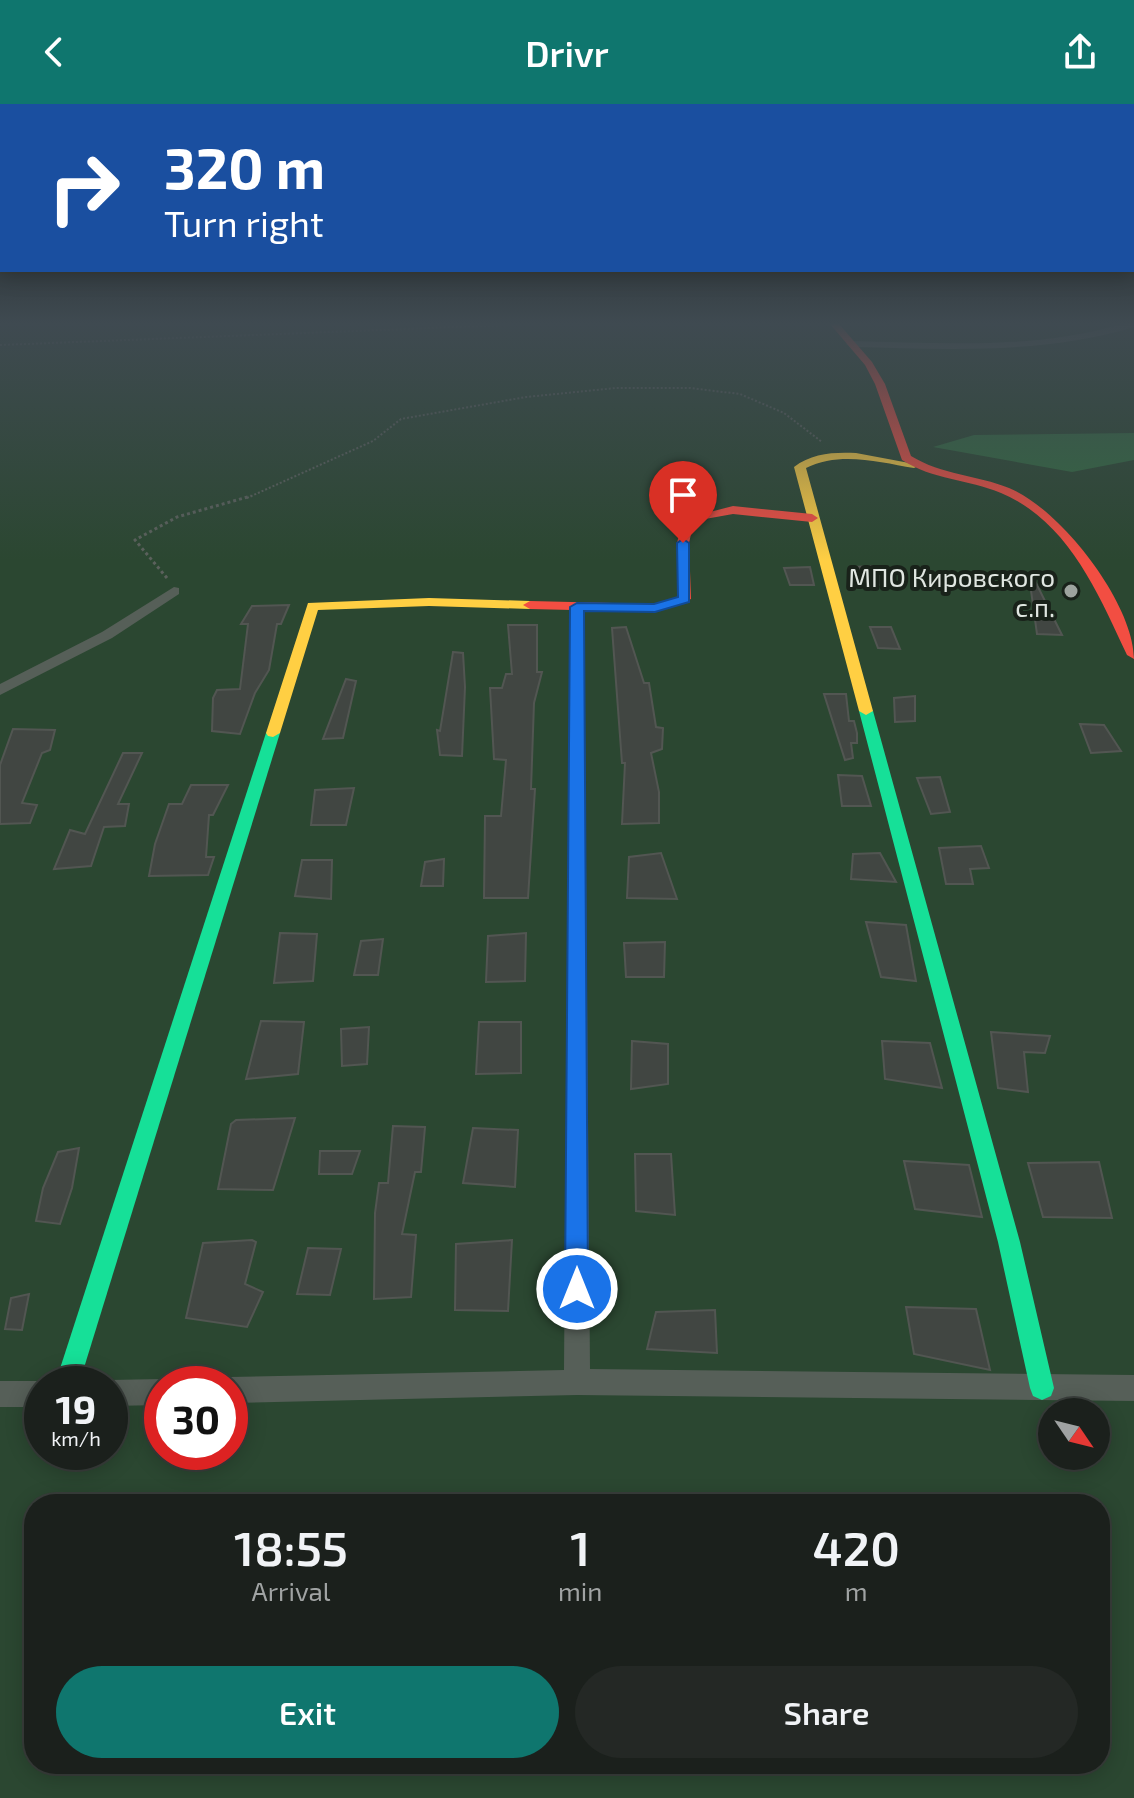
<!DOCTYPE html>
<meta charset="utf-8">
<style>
body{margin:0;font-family:"Exo 2",sans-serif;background:#242825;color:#f1f3f6;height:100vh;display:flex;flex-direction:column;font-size:30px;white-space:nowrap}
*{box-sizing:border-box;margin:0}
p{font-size:26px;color:#a0a3a3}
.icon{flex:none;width:44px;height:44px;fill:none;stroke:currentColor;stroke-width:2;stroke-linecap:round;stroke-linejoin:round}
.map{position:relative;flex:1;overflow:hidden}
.sheet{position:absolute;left:24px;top:1390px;width:1086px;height:280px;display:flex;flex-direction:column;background:#1b201c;border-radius:32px;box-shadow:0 4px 20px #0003,0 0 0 2px #393e3b}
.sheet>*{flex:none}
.guide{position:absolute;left:0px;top:0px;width:1134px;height:168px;box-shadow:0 4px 20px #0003,0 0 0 2px #393e3b;background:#1a4fa0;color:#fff;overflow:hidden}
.needle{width:52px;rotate:125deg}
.fabs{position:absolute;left:1038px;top:1294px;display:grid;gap:16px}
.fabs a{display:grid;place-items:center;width:72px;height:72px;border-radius:50%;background:#1b201c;box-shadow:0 4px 20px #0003,0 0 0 2px #393e3b;font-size:40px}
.speed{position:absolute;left:24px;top:1262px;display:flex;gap:16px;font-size:40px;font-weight:700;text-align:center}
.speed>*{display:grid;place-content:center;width:104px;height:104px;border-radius:50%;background:#1b201c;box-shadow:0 4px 20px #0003,0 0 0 2px #393e3b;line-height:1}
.speed small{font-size:20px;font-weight:400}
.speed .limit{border:12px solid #d22;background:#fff;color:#111}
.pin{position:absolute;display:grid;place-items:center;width:68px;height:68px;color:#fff;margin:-82px -34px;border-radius:50% 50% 50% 0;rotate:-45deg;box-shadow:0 0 8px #0007}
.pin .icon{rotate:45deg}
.me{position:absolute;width:88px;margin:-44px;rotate:0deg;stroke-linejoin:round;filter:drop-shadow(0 0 6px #0008)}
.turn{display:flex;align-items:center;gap:28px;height:168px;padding:0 32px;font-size:36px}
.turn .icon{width:104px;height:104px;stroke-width:2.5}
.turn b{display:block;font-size:56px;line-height:68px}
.eta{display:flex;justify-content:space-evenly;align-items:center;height:136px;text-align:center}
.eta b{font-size:48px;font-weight:600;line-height:56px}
.cta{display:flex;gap:16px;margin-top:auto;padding:16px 32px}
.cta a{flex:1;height:92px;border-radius:48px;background:#0f766e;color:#fff;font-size:32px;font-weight:600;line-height:92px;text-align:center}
.cta a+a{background:#242825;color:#f1f3f6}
header{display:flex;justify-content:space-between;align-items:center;height:104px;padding:0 32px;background:#0f766e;color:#fff;font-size:36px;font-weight:600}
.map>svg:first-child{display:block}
.green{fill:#2b4731;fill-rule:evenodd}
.water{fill:#336a40}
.building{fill:#414642;stroke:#525652;stroke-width:2}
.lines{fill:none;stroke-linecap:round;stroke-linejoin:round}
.path-far1{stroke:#5b615c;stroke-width:2;stroke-dasharray:2 2;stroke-linecap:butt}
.path{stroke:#5b615c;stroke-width:3;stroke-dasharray:3 3;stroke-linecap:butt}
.street{fill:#565f58;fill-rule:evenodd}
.fast{fill:#16e098;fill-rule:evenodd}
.slow{fill:#ffcf43;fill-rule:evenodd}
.jam{fill:#f24e42;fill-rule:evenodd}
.route{fill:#1a73e8;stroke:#114b97;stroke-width:2}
.poi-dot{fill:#9ea49f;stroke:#19221a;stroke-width:3}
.labels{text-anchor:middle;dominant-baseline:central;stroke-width:8;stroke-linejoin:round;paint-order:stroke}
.far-poi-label{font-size:26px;fill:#e0e6e1;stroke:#19221a;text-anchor:end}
</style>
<header><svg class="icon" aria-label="back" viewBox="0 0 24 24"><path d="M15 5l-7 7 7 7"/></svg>Drivr<svg class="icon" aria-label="share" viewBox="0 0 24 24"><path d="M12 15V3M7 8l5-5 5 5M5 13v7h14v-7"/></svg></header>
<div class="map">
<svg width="1134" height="1694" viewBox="0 0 1134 1694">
<rect width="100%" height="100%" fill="#242a25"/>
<path class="green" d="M0,220H1134V1694H0ZM42,1280H110V1348H42ZM162,1280H230V1348H162ZM1052,1308H1096V1352H1052ZM34,1400H1100V1660H34Z"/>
<polygon class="water" points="1134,329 1134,356 1072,368 933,343 974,331"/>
<g class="building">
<polygon points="880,462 882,481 860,480 852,463"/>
<polygon points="810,463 814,481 790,481 784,464"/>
<polygon points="1032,471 1062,531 1037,530 1029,472"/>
<polygon points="289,501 281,520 277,520 269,566 255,589 240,630 212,627 213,594 217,586 240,585 248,520 241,520 252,502"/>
<polygon points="508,521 537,521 537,568 542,568 534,599 531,685 535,685 528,794 484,794 485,712 501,712 506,656 494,655 490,584 502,584 506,570 512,570"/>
<polygon points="626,523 644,579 649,579 656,623 663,624 662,645 651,649 659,688 659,719 622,720 625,659 622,659 612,524"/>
<polygon points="870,523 891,523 900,545 878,544"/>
<polygon points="453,548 463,549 465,583 462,652 440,651 437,626 440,627"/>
<polygon points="346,575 356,577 343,634 323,635"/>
<polygon points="824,590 846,590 849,617 854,617 857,629 857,639 851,639 853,654 845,656"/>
<polygon points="915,592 915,617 895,618 894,594"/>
<polygon points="1080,620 1104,621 1121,647 1091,649"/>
<polygon points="13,625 55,626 50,646 42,649 22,699 37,701 30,719 0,720 0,661"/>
<polygon points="123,649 142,649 118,700 129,700 125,722 104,723 91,762 54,765 70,726 85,730"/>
<polygon points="838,671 862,672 871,702 842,702"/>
<polygon points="940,673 950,708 931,710 917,674"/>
<polygon points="191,681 228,681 213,711 209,711 206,753 214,753 208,771 149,772 155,740 169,700 182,700"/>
<polygon points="354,684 346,721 311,721 315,686"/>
<polygon points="981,742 989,764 970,765 973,780 946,780 939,744"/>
<polygon points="661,749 677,795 627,794 629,753"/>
<polygon points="880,749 896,778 851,775 853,750"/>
<polygon points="444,755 443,782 421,782 425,758"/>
<polygon points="302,756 332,756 331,795 295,792"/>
<polygon points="866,818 906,821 916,877 881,873"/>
<polygon points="280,829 317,830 313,877 274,879"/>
<polygon points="526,829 525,877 486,878 488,832"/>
<polygon points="383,835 378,871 354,871 361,837"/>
<polygon points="665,838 664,873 626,873 624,839"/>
<polygon points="261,917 304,918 298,970 246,975"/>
<polygon points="479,918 521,918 521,969 476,970"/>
<polygon points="369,923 367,960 342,962 341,925"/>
<polygon points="991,928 1050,932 1045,949 1024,948 1028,988 998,984"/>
<polygon points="632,937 668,940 668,980 631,985"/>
<polygon points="882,937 930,939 942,984 885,975"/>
<polygon points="295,1014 273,1086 218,1085 231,1020 236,1016"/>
<polygon points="393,1022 425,1023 421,1068 415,1068 402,1130 416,1131 411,1193 374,1195 375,1109 379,1079 388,1079"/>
<polygon points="473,1024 518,1026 515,1083 463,1079"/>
<polygon points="79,1044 72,1084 60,1120 36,1117 43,1084 58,1048"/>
<polygon points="320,1047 360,1047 352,1070 319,1070"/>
<polygon points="635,1050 671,1050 675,1111 636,1107"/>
<polygon points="904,1057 969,1061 982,1113 915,1105"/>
<polygon points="1099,1058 1112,1114 1043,1113 1028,1059"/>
<polygon points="252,1136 256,1138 245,1180 263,1188 247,1223 186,1214 203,1139"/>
<polygon points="512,1136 508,1207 455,1206 456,1140"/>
<polygon points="308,1144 341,1145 330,1191 297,1190"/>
<polygon points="29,1190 22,1226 5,1225 11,1194"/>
<polygon points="906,1203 976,1205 990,1266 914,1250"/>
<polygon points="715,1206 717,1249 647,1245 656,1208"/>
</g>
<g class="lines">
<g class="path-far1">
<polyline points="0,241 533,220"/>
<polyline points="247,394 373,337 401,315 526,293 616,284 690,284 740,290 784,309 822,338"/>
</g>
<polyline class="path" points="167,474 135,436 177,413 251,392"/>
<g class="street">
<path d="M1122,220H1134V223C1041,251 947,245 851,243L846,240L851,237C942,239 1034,246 1122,220Z"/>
<polygon points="174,483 179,484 179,490 112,534 0,591 0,580 102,528"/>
<polygon points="577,499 584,503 590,1265 1134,1271 1134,1297 577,1291 230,1299 230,1280 219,1280 230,1273 564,1266 570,503"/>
<polygon points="162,1275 172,1280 162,1280 162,1301 110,1302 110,1280 100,1280 110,1276"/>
<polygon points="0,1277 42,1277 49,1280 42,1280 42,1303 0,1303"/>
</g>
<g class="fast">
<polygon points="866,603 873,607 1020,1138 1054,1284 1051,1292 1042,1296 1033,1292 1030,1284 998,1138 859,607"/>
<polygon points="273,625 280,629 79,1280 55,1280 266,629"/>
</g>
<g class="slow">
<path d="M856,349L920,361L914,364C879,358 840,347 806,364L873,607L866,611L859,607L794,363C812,349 834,348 856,349Z"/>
<polygon points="429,494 530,497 537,501 530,505 429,502 318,506 280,629 273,633 268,632 266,629 308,499"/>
</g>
<g class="jam">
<path d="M830,220H839L872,258L885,280L911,352C942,371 977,371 1009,384C1061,405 1134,500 1134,555L1127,551C1098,489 1068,417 1001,389C968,375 933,376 902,356L875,280L865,261Z"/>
<polygon points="733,402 812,410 818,414 812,418 733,410 694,417 689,439 691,495 655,508 530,505 523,501 530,497 654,500 678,493 677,439 683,415"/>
</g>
</g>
<linearGradient id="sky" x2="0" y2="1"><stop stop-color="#141714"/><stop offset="0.48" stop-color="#3f4a51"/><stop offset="1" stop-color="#3f4a51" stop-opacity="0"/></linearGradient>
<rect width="1134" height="457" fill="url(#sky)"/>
<polygon class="route" points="683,435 689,439 689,498 655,508 584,507 588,1185 585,1193 577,1196 569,1193 565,1185 570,503 577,499 654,500 678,493 677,439"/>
<circle class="poi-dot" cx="1071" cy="487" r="8"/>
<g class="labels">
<g class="far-poi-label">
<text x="1055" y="472">МПО Кировского<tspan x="1055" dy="30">с.п.</tspan></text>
</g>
</g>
</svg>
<div class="fabs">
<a><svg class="needle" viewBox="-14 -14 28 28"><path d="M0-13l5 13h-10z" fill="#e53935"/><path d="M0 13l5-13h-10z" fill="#a0a3a3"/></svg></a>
</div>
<div class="speed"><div>19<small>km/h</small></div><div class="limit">30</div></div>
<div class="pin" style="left:683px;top:439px;background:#d93025"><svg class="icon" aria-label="arrive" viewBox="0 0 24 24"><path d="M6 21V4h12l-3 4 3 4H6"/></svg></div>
<svg class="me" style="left:577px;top:1185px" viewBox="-20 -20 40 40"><circle r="17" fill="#1a73e8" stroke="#fff" stroke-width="3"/><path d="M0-11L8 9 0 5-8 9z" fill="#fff"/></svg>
<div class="guide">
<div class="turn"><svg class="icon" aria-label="right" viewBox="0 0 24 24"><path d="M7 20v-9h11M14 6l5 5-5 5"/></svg><div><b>320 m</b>Turn right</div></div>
</div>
<section class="sheet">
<div class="eta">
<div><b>18:55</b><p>Arrival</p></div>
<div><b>1</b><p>min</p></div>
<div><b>420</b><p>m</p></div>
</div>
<div class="cta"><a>Exit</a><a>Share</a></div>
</section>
</div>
